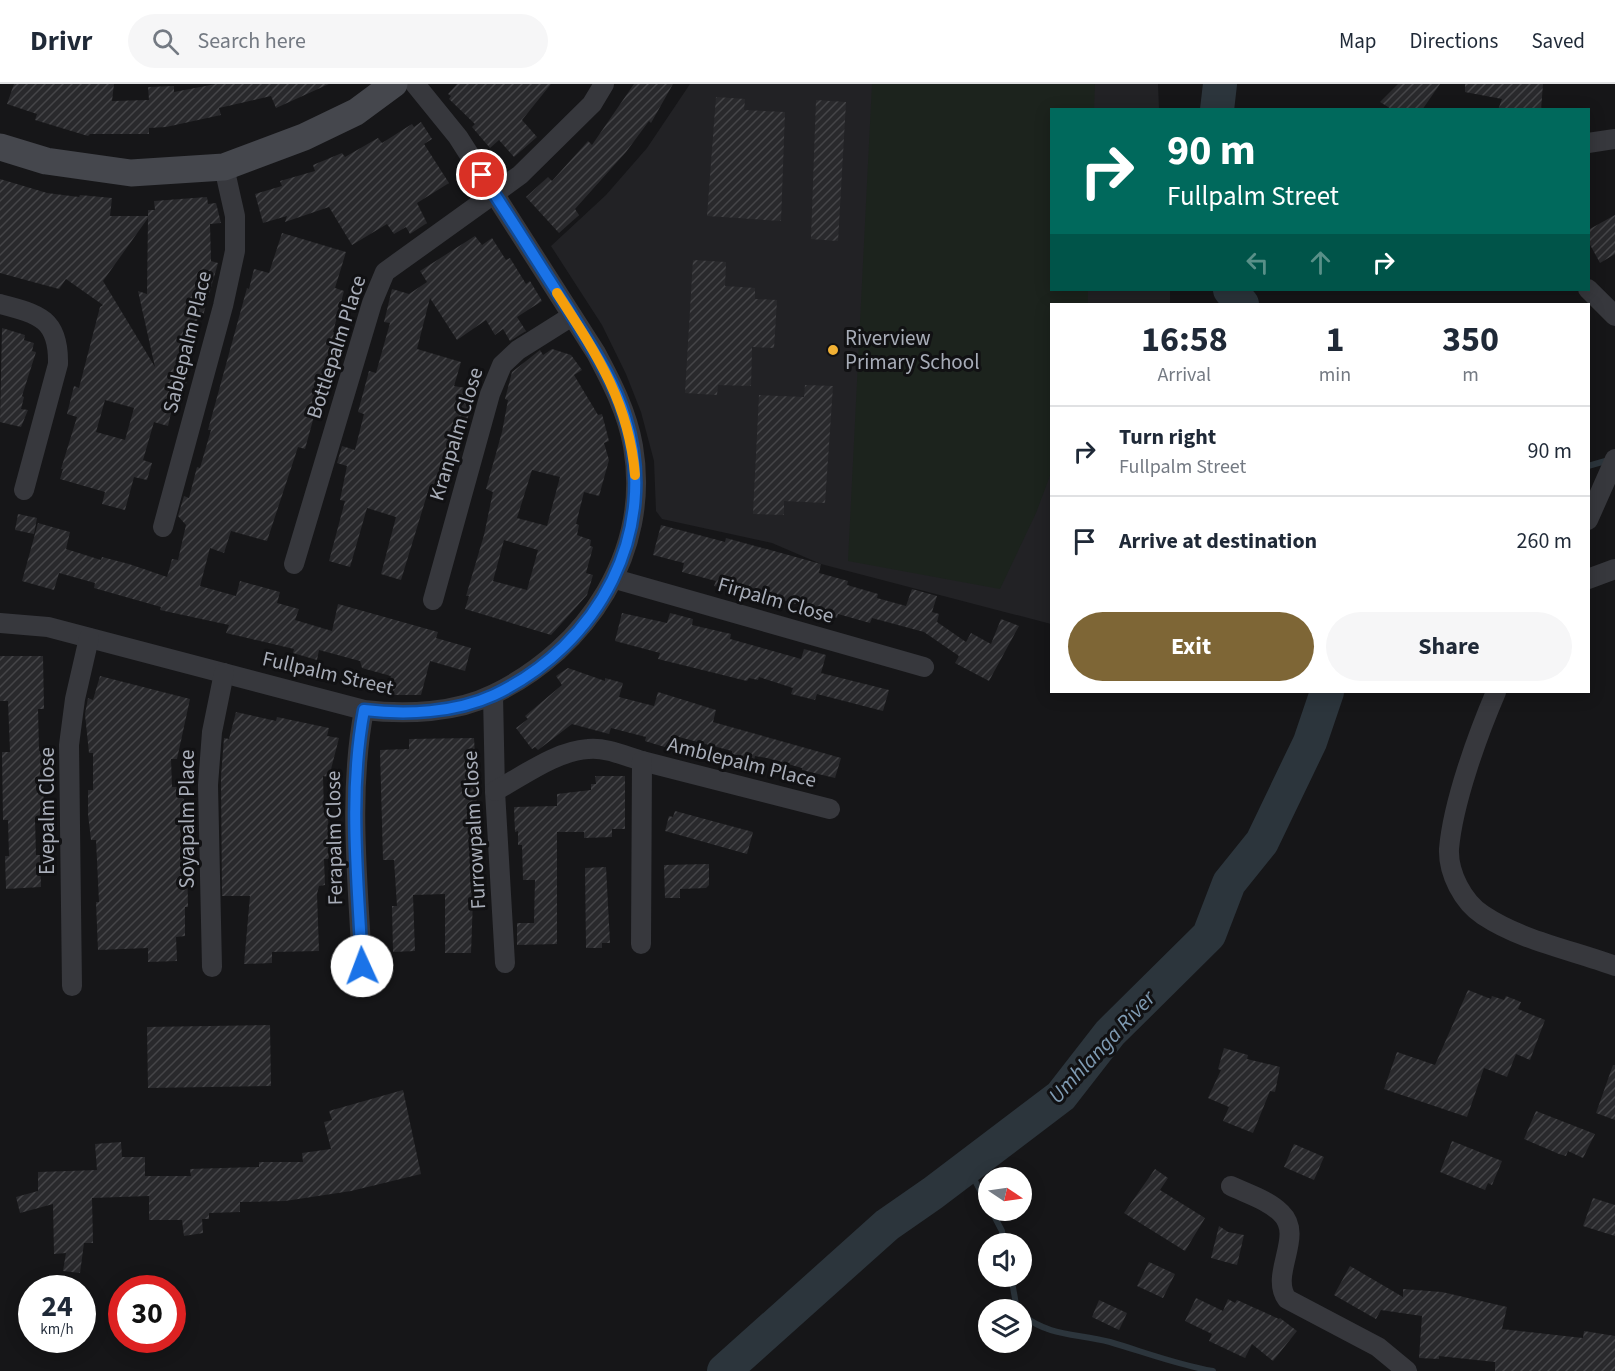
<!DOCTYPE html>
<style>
body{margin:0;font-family:"Source Sans 3",sans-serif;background:#f6f6f7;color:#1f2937;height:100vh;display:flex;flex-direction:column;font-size:22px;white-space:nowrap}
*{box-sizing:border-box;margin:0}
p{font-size:20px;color:#747a83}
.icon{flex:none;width:33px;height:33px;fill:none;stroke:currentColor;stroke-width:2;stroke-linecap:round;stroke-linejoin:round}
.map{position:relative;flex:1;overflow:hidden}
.sheet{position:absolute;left:1050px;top:219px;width:540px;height:390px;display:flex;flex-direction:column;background:#fff;border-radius:0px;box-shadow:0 3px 15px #0003}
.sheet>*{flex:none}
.guide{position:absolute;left:1050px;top:24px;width:540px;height:183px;border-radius:0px;box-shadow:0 3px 15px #0003;background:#00695c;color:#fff;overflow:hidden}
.needle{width:39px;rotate:103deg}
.controls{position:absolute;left:978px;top:1083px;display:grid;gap:12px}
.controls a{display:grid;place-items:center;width:54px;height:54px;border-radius:50%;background:#fff;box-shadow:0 3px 15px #0003;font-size:30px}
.speed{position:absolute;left:18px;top:1191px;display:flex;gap:12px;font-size:30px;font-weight:700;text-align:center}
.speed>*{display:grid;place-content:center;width:78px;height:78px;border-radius:50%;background:#fff;box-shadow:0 3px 15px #0003;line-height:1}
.speed small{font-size:15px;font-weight:400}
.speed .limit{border:9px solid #d22;background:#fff;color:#111}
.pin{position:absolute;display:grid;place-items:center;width:51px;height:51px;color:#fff;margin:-26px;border:3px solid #fff;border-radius:50%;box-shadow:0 2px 6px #0007}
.me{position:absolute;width:66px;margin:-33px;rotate:358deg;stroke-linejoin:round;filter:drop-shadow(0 0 4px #0008)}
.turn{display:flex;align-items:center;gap:21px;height:126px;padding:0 18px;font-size:27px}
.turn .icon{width:78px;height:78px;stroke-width:2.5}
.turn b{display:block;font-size:42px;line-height:51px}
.lanes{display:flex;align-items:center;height:57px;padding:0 18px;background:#0003;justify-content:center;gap:30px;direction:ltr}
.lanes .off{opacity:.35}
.eta{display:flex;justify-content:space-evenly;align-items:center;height:102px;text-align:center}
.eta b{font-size:36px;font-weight:700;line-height:42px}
.button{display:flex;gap:12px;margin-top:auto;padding:12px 18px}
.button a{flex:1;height:69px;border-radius:36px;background:#7e6636;color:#fff;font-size:24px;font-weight:700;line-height:69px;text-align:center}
.button a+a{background:#f6f6f7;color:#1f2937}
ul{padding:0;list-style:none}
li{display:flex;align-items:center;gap:18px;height:90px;padding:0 18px;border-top:2px solid #e0e1e3}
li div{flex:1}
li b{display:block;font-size:22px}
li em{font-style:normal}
header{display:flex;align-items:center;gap:36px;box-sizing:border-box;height:84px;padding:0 30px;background:#fff;border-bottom:2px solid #e0e1e3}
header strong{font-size:28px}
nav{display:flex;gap:33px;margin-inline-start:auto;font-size:21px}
.search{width:420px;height:54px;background:#f6f6f7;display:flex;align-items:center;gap:15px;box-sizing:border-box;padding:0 21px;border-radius:33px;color:#747a83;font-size:22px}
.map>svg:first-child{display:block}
.built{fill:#222225}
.grass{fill:#1c231d}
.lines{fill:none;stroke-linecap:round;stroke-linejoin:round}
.stream{stroke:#2c353c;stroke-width:6}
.river{stroke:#2c353c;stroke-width:34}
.building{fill:url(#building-hatch);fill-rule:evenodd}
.street{stroke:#37383d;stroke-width:20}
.secondary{stroke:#45474d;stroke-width:27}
.route-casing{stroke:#114b97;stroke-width:15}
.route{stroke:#1a73e8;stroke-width:10}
.slow{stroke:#f59e0b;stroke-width:10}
.poi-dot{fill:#f2b134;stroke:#111113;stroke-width:2}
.labels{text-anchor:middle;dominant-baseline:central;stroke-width:6;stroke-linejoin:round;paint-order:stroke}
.poi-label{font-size:21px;fill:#a8adb8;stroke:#111113;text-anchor:start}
.street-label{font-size:21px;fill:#a8adb8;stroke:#111113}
.water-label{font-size:22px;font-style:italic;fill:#7f9bb3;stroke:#111113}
</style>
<header>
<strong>Drivr</strong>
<div class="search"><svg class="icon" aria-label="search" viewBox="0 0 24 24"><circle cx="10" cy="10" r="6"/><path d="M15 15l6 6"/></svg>Search here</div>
<nav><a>Map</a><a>Directions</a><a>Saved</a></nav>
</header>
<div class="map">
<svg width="1615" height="1287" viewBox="0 0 1615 1287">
<defs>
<pattern id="building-hatch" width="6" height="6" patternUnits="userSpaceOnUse" patternTransform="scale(1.5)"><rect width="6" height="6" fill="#29292c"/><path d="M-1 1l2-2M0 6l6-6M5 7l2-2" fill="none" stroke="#454548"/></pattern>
</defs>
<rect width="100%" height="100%" fill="#161618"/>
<polygon class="built" points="690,0 1158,0 1159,25 1052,26 1052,206 1170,206 1170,220 1052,220 1051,540 821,480 772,459 662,435 656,427 654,377 641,328 626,290 602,241 551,162 606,111 647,64"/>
<polygon class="grass" points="872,0 1095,0 1094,25 1052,26 1052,206 1088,206 1088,220 1052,220 1051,389 1036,429 1000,505 848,477"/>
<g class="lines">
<g class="stream">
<polyline points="1588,382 1609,376"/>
<polyline points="968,1083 988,1122"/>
<polyline points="991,1126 1002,1147 1004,1160"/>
<polyline points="1011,1192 1017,1226"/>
<path d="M1022,1231C1051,1253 1076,1249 1110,1258C1144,1268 1178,1281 1213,1287"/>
</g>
<g class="river">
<polyline points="1217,26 1220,0"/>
<polyline points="1230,206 1242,220"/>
<polyline points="724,1287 887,1141 933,1109 1061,1012 1110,949 1209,851 1229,799 1262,758 1310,658 1327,608"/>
</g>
</g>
<g class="building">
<polygon points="14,0 114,0 112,17 149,16 148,3 174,2 174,8 216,0 329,0 276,24 271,12 219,24 221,31 166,43 149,44 149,50 90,50 88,52 35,36 37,30 7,20"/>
<polygon points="457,0 551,0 522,36 537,53 514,73 499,56 490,64 472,43 475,40 449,15 451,12 448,10"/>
<polygon points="634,0 673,0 651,39 649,37 626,68 575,125 579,131 559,149 526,113 548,93 552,97 588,57 592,61"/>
<polygon points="1398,0 1440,0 1422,26 1393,26 1380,18"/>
<polygon points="1465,0 1543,0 1541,26 1498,26 1502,15 1465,8"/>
<polygon points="716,13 745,15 744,26 785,28 781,137 707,132"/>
<polygon points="816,16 846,18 838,157 811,155"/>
<polygon points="421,38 432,55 424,60 449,99 417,119 427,139 410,150 406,143 394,150 387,140 352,161 329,123 285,138 287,132 263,139 255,110 282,102 280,97 315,87 313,81 342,69 345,73 378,54 382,59 412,40 414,43"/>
<path d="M0,95L47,109L79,113L80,111L112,114L110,132H148V126H155L154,117L207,113L208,120L216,119L221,139L210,140L211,177L218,179L202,235L198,234L183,284L190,285L182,314L175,312L168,342L154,338L143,376L152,379L147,396L134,393L125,426L102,420L105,408L60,395L63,385H61L77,333L67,330L74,302L79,304L100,223L103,221L66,195L59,205L0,189ZM148,134L147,210L138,207L155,283L103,197ZM105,316L134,324L125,356L96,348Z"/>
<polygon points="1615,131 1615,170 1600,179 1588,157 1588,146"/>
<polygon points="282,149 346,168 335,204 344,207 333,248 337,249 305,365 298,363 267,457 231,447 224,469 210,464 200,502 236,512 240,497 280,508 277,519 299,525 295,536 332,547 338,520 438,548 436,554 471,564 465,587 430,577 421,611 392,611 393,604 388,603 391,592 362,584 360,577 319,566 317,576 293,569 294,565 226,549 229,541 160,526 161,523 94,504 95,499 59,489 54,506 22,497 38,439 70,448 66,465 101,476 102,473 129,480 167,493 172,475 178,476 186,441 178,432 184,412 189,414 197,383 200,384 211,346 208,346 247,204 249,205 254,185 269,189"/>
<polygon points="475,152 482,161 492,154 506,176 510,174 526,200 530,197 542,217 517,233 526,247 510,257 503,245 495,251 486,236 457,256 430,214 417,265 461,278 454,302 471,305 468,316 472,317 465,345 457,343 440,404 430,401 401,496 381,490 396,433 367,424 350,483 329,477 345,417 340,416 347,382 337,379 342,362 355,366 364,330 358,328 369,287 376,289 390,239 384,238 392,205 409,210 427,198 420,187"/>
<polygon points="693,176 726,178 725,202 755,204 755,215 777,216 774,264 752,263 751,302 718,301 717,311 685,309"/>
<polygon points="2,244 25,251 24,256 34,259 32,267 36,268 22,312 24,313 21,325 28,326 21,343 0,338"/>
<path d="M552,265L571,271L582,286L574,291L598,331L602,330L609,357L604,359L609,376L599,412L584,408L576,440L579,441L577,451L591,456L590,462L593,463L586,489L593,491L587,511L551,551L465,525L469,512H466L484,451L493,408L486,405L502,348L508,316L505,315L512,288L540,266L543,271ZM532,386L560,393L547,442L517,434ZM504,456L538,466L527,506L493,497Z"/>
<polygon points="805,301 833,302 825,419 784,417 784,431 753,430 759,311 804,313"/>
<polygon points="18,430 37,434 34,450 15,446"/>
<polygon points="661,441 725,458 726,454 821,480 819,489 848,497 847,501 878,510 877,514 906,522 912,505 937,512 932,528 939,530 937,538 966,558 971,549 991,560 1001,535 1019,542 989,597 955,579 959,572 924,548 872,534 870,539 838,530 837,534 813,528 814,525 740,504 739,508 714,502 716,497 682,488 684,479 653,471"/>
<polygon points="622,529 667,539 670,529 693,535 692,541 731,550 730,555 801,575 804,565 826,571 821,589 889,606 883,627 817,610 815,616 791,610 793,604 759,593 758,596 749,594 747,597 658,575 660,569 615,557"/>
<polygon points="0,572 43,572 44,625 38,625 39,667 43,667 44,735 35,735 36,771 40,771 41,803 6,805 5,772 9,772 8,736 3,736 2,668 10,668 8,617 0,617"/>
<polygon points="568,584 605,597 605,594 623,599 619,613 654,622 658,608 716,626 713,638 841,674 835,694 802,686 802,684 767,674 755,672 754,676 732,670 732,667 679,653 671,652 668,664 645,657 646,653 611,644 609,650 572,640 538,666 535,663 532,665 516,644 528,635 525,632 562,601 556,592"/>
<polygon points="100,592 190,615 177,675 171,675 172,703 181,703 181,711 185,717 185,737 181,737 181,775 187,775 188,823 185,823 185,852 176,853 177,877 148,878 148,864 98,866 96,818 99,818 96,756 91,756 88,730 88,706 93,706 93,669 89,669 85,630 88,614 93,616"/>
<polygon points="236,628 276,637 277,633 329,644 327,652 339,654 329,693 323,692 324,727 328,727 329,775 324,775 325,801 319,802 317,810 319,867 272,868 272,879 244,880 250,812 222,812 221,693 224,654 229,655"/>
<polygon points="474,654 477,705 471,869 445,869 445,810 413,811 415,867 393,868 392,822 397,822 394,776 383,776 380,666 409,665 409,655"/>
<polygon points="595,692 625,692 625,745 612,745 612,753 584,754 584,748 557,748 557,860 517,861 517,839 534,839 535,796 523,796 522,761 518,761 518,747 515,748 514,723 557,722 557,710 591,706 591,700 596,700"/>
<polygon points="675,727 753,748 747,770 665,747 669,732 673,733"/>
<polygon points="709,780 709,801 706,804 680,805 680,814 665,814 664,781"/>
<polygon points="606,783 610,859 602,859 602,864 586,864 585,784"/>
<polygon points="1468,906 1491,915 1492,912 1504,916 1506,912 1521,918 1518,925 1545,936 1530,976 1516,970 1507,993 1484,984 1467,1033 1384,1005 1397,968 1435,981"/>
<polygon points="270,941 271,1002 148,1004 147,943"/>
<polygon points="1224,964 1248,971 1247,975 1280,983 1275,1008 1270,1007 1253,1049 1223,1037 1229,1023 1208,1014 1221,986 1218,985"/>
<polygon points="1613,981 1615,981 1615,1036 1596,1029"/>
<polygon points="403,1006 421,1090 351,1107 285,1117 240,1118 240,1128 209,1129 209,1135 202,1135 203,1149 184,1152 182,1136 149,1136 149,1112 92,1114 93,1159 84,1159 80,1189 63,1187 66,1169 54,1170 53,1120 20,1129 16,1113 38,1107 38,1088 97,1086 95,1060 121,1058 122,1073 145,1073 145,1092 191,1092 190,1085 259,1083 259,1078 303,1078 302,1069 331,1065 324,1038 332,1036 329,1027"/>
<polygon points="1536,1027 1595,1050 1583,1074 1568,1067 1566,1072 1559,1070 1524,1055"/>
<polygon points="1452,1057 1502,1077 1492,1101 1488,1099 1485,1106 1440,1088"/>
<polygon points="1294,1060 1324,1073 1314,1096 1284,1083"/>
<polygon points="1155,1085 1168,1094 1160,1106 1205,1134 1185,1167 1124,1129"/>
<polygon points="1593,1114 1615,1121 1615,1152 1583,1142"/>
<polygon points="1219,1142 1228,1148 1244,1151 1237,1181 1211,1174"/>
<polygon points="1149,1178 1175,1190 1163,1214 1137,1202"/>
<polygon points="1350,1182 1403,1213 1403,1205 1442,1208 1507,1223 1502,1245 1583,1254 1584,1247 1615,1252 1615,1287 1495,1287 1495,1278 1439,1272 1439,1275 1419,1274 1422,1232 1381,1226 1376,1235 1334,1211"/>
<polygon points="1196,1214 1223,1227 1228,1215 1235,1219 1237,1216 1279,1235 1280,1234 1297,1247 1273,1277 1252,1260 1245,1274 1209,1257 1212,1250 1185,1237"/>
<polygon points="1099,1216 1127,1229 1119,1246 1092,1233"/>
</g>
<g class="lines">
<g class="street">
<polyline points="1588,59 1615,55"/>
<polyline points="1588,205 1615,232"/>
<path d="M0,220C39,230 59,235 58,280L24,406"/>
<polyline points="1588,436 1615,375"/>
<polyline points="163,443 223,222 235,167 235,132 224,83"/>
<polyline points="294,480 372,219 385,188 520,91 592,20 604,0"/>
<polyline points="615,495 924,583"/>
<polyline points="1588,495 1615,485"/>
<polyline points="433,516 490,310 502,281 518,266 572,232"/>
<path d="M0,539L48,543L364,626C406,631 456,629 494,610C588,564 651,468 633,362C627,328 612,299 596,269L458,53L415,0"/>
<path d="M1496,608C1478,650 1453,718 1449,765C1448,789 1463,818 1483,831C1522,857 1572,866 1615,882"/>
<polyline points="493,611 495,707 505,879"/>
<path d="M495,707C523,692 556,667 588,665C606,663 625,672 642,677L830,725"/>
<polyline points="641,860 642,677"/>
<path d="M362,882C358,796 348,710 364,626"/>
<polyline points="212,883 208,701 212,648 224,589"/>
<polyline points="72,902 69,661 75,615 89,554"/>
<path d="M1231,1102C1248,1110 1268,1116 1281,1129C1305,1152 1269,1190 1287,1215L1378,1263L1407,1287"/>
</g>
<polyline class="secondary" points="0,63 46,77 131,89 224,83 304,53 356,28 394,0"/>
</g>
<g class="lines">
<defs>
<path id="route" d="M362,882C358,796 348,710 364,626C406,631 455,629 494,611C599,561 661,447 625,333C613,293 589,260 568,225C539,180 511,135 482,91"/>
</defs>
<use href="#route" class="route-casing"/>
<use href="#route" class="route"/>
<path class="slow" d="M557,209C596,269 629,318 635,391"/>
</g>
<circle class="poi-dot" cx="833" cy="266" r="6"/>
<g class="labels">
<g class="poi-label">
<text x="845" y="254">Riverview<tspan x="845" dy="24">Primary School</tspan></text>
</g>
<g class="street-label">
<text transform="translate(187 258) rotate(-76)">Sablepalm Place</text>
<text transform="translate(336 263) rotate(-72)">Bottlepalm Place</text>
<text transform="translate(456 350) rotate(-73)">Kranpalm Close</text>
<text transform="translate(776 516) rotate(16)">Firpalm Close</text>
<text transform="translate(328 589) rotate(13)">Fullpalm Street</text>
<text transform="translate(742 678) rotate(14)">Amblepalm Place</text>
<text transform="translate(47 727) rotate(-90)">Evepalm Close</text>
<text transform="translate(187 735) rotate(-90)">Soyapalm Place</text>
<text transform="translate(474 746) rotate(-93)">Furrowpalm Close</text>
<text transform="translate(334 754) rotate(-91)">Ferapalm Close</text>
</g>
<g class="water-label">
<text transform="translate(1102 963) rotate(-47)">Umhlanga River</text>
</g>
</g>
</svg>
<div class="controls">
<a><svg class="needle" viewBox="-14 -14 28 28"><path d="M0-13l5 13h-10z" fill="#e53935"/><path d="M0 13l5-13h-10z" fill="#747a83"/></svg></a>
<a><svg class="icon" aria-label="sound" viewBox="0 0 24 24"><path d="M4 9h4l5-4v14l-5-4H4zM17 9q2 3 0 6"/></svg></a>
<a><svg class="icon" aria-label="layers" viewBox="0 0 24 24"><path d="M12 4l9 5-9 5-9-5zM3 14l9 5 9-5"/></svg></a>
</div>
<div class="speed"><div>24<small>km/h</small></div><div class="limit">30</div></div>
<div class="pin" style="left:482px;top:91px;background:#d93025"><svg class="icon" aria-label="arrive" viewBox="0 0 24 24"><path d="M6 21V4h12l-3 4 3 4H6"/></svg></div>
<svg class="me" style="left:362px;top:882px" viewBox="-20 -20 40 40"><circle r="19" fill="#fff"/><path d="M0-13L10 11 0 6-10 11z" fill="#1a73e8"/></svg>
<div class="guide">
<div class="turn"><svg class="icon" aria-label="right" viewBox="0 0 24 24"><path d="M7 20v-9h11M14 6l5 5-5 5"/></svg><div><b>90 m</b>Fullpalm Street</div></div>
<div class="lanes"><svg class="icon off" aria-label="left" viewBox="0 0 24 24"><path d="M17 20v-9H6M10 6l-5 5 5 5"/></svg><svg class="icon off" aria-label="ahead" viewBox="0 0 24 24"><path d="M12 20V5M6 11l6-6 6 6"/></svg><svg class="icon" aria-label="right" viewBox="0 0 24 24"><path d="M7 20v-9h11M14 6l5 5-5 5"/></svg></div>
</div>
<section class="sheet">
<div class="eta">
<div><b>16:58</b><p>Arrival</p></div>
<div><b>1</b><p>min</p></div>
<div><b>350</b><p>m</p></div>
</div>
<ul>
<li><svg class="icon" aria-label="right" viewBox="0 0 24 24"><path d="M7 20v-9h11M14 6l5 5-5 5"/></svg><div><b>Turn right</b><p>Fullpalm Street</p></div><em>90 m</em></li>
<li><svg class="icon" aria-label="arrive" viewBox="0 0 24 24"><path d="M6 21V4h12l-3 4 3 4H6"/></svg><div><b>Arrive at destination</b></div><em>260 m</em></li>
</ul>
<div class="button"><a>Exit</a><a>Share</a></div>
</section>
</div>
